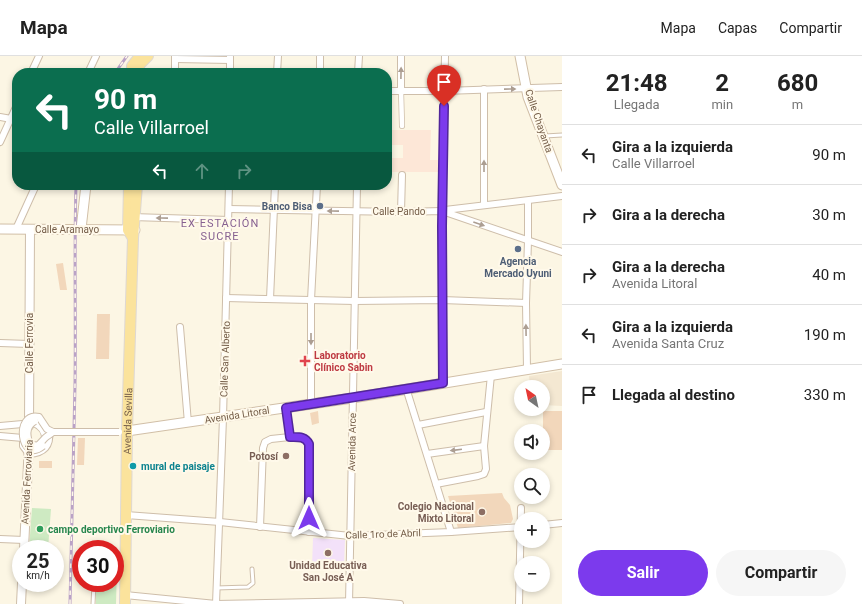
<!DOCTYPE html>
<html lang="es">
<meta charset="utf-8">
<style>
body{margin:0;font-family:Roboto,sans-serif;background:#f6f6f6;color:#222;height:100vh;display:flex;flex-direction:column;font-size:15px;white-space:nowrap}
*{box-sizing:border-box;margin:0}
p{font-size:13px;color:#767676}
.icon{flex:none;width:22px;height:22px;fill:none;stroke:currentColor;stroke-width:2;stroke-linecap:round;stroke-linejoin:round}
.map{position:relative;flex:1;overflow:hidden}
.panel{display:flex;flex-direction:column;background:#fff;width:300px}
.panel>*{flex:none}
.banner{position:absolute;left:12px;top:12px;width:380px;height:122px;border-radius:16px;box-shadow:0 2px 6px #0003;background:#0b6e4f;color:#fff;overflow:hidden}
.needle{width:26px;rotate:327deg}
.buttons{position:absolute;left:514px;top:324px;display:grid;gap:8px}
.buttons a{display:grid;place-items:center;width:36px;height:36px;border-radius:50%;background:#fff;box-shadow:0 2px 6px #0003;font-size:20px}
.speed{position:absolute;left:12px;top:484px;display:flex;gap:8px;font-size:20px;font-weight:700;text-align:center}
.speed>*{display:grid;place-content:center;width:52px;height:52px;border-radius:50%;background:#fff;box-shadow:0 2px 6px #0003;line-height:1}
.speed small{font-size:10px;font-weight:400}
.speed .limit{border:6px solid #d22;background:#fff;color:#111}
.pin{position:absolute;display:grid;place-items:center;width:34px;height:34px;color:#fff;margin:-41px -17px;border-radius:50% 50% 50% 0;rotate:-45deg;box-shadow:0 0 4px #0007}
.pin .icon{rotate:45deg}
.me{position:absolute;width:44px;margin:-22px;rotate:0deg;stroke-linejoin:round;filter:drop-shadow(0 0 3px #0008)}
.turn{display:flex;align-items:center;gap:14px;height:84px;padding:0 16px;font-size:18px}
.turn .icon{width:52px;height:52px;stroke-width:2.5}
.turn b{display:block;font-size:28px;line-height:34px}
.lanes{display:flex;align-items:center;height:38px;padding:0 16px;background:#0003;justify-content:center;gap:20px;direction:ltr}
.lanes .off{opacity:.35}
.eta{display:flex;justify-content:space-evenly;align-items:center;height:68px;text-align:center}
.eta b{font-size:24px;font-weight:700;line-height:28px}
.action{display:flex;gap:8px;margin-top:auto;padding:8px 16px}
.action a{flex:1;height:46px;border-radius:24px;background:#7c3aed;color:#fff;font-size:16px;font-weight:700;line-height:46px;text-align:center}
.action a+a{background:#f6f6f6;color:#222}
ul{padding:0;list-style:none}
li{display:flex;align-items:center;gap:12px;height:60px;padding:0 16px;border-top:1px solid #e0e0e0}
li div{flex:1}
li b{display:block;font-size:15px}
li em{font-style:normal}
header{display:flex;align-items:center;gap:24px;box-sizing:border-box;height:56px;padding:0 20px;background:#fff;border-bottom:1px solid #e0e0e0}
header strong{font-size:19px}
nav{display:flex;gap:22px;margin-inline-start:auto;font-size:14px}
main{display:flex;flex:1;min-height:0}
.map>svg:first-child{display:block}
.residential{fill:#f4e8d2}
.commercial{fill:#fde7d7}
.education{fill:#f3e1f9}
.green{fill:#ceeac2}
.building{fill:#f2d7bb}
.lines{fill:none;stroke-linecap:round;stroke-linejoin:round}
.service-casing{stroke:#cebeaa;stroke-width:5}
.pedestrian-casing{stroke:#cebeaa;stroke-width:6}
.minor-casing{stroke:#cebeaa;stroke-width:8}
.tertiary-casing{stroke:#cebeaa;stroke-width:10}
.secondary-casing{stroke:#d1bfa7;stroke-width:11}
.primary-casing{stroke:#ded8d3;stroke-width:12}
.service{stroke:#fff;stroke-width:3}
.pedestrian{stroke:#fff;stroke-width:4.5}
.minor{stroke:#fff;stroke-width:6}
.tertiary{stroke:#fff;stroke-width:8}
.secondary{stroke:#fff;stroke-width:9}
.primary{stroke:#fbe39c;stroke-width:10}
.rail-casing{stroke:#baa2c6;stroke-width:3}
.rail{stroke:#fff9ea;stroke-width:1.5;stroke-dasharray:4.5;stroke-linecap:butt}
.minor-bridge-casing{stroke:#cebeaa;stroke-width:8;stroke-linecap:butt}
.minor-bridge{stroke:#fff;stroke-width:6}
.oneway{fill:#ac9e92}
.route-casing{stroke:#51269a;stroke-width:10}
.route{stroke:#7c3aed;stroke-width:7}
.service-dot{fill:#5c6f8a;stroke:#fff9ea;stroke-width:1.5}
.health-dot{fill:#e0444e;stroke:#fff9ea;stroke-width:1.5}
.education-dot{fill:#8d6e63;stroke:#fff9ea;stroke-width:1.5}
.culture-dot{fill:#0f9aa8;stroke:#fff9ea;stroke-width:1.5}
.leisure-dot{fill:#2e9e5b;stroke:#fff9ea;stroke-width:1.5}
.labels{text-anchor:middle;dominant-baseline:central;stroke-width:4;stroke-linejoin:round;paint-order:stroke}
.street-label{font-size:10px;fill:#755e49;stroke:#fff9ea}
.service-label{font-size:10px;font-weight:bold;fill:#4e5e75;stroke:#fff9ea;text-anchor:end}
.health-label{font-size:10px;font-weight:bold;fill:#be3a42;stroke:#fff9ea;text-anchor:start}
.education-label{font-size:10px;font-weight:bold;fill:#785e54;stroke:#fff9ea;text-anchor:end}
.culture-label{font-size:10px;font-weight:bold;fill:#0d838f;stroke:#fff9ea;text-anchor:start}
.leisure-label{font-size:10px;font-weight:bold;fill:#27864d;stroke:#fff9ea;text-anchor:start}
.neighbourhood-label{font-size:11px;letter-spacing:1px;fill:#876191;stroke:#fff9ea}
</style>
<header>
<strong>Mapa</strong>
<nav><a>Mapa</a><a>Capas</a><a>Compartir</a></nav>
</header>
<main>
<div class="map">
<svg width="562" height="548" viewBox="0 0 562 548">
<rect width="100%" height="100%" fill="#fcf6e4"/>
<polygon class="residential" points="562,315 562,350 543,349 543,331 530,331 529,320"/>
<polygon class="commercial" points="387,74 431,74 430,104 439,104 439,116 387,116 387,102 403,102 403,89 387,89"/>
<polygon class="education" points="313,482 345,484 344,510 325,510 324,513 312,512"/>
<g class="green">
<polygon points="32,452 51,453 48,493 29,493"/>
<polygon points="115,511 117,511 116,548 96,548 96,527 115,527"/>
</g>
<g class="building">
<polygon points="63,207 67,234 60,234 56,208"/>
<polygon points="97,258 110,258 109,303 96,303"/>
<polygon points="318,355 319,367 312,369 310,357"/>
<rect x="543" y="355" width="19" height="39"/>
<polygon points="78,382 85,382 84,409 77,409"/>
<rect x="39" y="405" width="13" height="7"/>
<polygon points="502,437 504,442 510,449 513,463 511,467 458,472 448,440"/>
</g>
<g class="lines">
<defs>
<g id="service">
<polyline points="545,80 562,79"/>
<polyline points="115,508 124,506"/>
<polyline points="216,532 248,531 253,527 252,513"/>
<polyline points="93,548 94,527"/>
</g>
<polyline id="pedestrian" points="401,34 402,70"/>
<g id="minor">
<polyline points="230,1 230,17"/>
<polyline points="175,3 230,4"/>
<polyline points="31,17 39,0"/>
<polyline points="88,17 96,0"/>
<polyline points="175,17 175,0"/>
<polyline points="277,17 278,0"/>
<polyline points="320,17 320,0"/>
<polyline points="358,17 359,0"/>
<polyline points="484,33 484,149"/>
<polyline points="401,34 401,0"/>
<polyline points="387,35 444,35 562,31"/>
<polyline points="0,61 17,64"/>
<polyline points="0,86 17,49"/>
<polyline points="229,153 401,156 442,155 562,196"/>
<polyline points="445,154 562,140"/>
<polyline points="401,156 402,119"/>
<polyline points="132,161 229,164"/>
<polyline points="16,173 36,129"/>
<polyline points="226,242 355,245 442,244 526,247"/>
<polyline points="270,243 275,129"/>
<polyline points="180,271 188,367"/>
<polyline points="0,287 29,288"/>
<polyline points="527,313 526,247 528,185 528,145"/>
<polyline points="443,327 442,155 445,0"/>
<polyline points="406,332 451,476"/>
<polyline points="311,348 311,244 317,129"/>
<polyline points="286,352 290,381"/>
<polyline points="418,369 486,356"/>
<path d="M0,370L34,367C43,371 46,377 45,386"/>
<polyline points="0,380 23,382"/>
<path d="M23,383V390L29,398C44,397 51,390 49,375"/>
<polyline points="427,398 484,390"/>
<polyline points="436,428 478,420 484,418 486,413 484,390 491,319"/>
<polyline points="126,459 220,466 350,480 451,476 521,471"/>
<polyline points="543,469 562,467"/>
<polyline points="260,471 263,392 265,386 271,383 290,381 301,381 306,383 309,388 309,476"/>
<polyline points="0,483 24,484"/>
<polyline points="125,539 216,548 364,545 400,548"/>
<polyline points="216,548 223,362 229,129"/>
<polyline points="349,548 357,129"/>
<polyline points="519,548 521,452"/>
</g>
<g id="tertiary">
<polyline points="29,370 30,173"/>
<polyline points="24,493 29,386"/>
<polyline points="21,548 22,527"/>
</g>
<g id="secondary">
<polyline points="520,0 528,41 562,129"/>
<polyline points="0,173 135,174"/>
<polyline points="81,173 86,129"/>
<polyline points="127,375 352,342 562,308"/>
</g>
<g id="primary">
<polyline points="132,17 132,10 140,0"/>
<polyline points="139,17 139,9 148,0"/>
<polyline points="129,129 128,174 133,182"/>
<path id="s1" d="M125,548L127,375L133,182L137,129"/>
</g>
</defs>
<use href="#service" class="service-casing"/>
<use href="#pedestrian" class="pedestrian-casing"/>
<use href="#minor" class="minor-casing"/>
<use href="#tertiary" class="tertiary-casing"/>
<use href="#secondary" class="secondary-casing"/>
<use href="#primary" class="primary-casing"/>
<use href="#service" class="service"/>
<use href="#pedestrian" class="pedestrian"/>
<use href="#minor" class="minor"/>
<use href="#tertiary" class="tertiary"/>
<use href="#secondary" class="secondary"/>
<use href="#primary" class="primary"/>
<defs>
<g id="rail">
<polyline points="115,17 127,0"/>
<path d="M70,548C71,475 74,402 75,329C76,263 74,196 76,129"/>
</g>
</defs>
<use href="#rail" class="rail-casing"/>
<use href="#rail" class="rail"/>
<defs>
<g id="minor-bridge">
<path d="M35,365C27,369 26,377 29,386C38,393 39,388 45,382C47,380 51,378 53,376"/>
<path d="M43,390C20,409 14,355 39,361L47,373L53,376H119"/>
</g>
</defs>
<use href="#minor-bridge" class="minor-bridge-casing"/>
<use href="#minor-bridge" class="minor-bridge"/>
</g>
<defs><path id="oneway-solid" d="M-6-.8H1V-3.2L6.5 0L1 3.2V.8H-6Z"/></defs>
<g class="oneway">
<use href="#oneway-solid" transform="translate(401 17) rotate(-89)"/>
<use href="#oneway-solid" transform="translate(510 33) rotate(-1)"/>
<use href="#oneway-solid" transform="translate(484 110) rotate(-90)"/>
<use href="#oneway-solid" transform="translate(333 155) rotate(-179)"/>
<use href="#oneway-solid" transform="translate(162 162) rotate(-179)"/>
<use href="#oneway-solid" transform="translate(479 168) rotate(19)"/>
<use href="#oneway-solid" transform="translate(526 274) rotate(-91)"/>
<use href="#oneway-solid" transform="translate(311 283) rotate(90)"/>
<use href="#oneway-solid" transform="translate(456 394) rotate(173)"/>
</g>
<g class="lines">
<defs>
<path id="route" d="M309,462V388C305,380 298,381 290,381L286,352L443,327L442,170L444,50"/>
</defs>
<use href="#route" class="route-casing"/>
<use href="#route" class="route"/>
</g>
<g class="service-dot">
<circle cx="320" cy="150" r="4"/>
<circle cx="518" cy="193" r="4"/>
</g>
<path class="health-dot" d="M303 299h4v4h4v4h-4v4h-4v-4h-4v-4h4z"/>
<g class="education-dot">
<circle cx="286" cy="400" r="4"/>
<circle cx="482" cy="456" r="4"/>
<circle cx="328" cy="497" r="4"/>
</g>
<circle class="culture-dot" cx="133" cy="410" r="4"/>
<circle class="leisure-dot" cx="40" cy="473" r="4"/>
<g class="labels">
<g class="street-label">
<text transform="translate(539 65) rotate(71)">Calle Chayanta</text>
<text x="399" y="155">Calle Pando</text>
<text x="67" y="173">Calle Aramayo</text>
<text transform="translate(29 287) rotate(-90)">Calle Ferrovia</text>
<text transform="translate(225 303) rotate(-88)">Calle San Alberto</text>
<text transform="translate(237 359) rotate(-9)">Avenida Litoral</text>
<text stroke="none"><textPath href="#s1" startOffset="183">Avenida Sevilla</textPath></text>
<text transform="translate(352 386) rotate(-89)">Avenida Arce</text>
<text transform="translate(27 426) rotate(-87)">Avenida Ferroviaria</text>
<text transform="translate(383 478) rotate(-2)">Calle 1ro de Abril</text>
</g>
<g class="service-label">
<text x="312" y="150">Banco Bisa</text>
<text x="518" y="205" text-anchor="middle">Agencia<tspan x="518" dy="12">Mercado Uyuni</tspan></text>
</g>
<g class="health-label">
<text x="314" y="299">Laboratorio<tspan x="314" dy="12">Clínico Sabin</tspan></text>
</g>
<g class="education-label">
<text x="278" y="400">Potosí</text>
<text x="474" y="450">Colegio Nacional<tspan x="474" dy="12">Mixto Litoral</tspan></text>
<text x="328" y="509" text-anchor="middle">Unidad Educativa<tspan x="328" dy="12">San José A</tspan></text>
</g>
<g class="culture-label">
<text x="141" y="410">mural de paisaje</text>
</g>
<g class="leisure-label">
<text x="48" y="473">campo deportivo Ferroviario</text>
</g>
<g class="neighbourhood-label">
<text x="220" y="167">EX ESTACIÓN<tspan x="220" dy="13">SUCRE</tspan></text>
</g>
</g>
</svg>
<div class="buttons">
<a><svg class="needle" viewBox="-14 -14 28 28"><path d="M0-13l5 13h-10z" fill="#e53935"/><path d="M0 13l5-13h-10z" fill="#767676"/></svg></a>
<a><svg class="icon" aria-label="sound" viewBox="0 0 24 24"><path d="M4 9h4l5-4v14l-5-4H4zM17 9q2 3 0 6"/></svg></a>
<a><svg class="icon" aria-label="search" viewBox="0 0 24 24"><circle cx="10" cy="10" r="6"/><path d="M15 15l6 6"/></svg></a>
<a>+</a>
<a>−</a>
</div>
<div class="speed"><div>25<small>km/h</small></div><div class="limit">30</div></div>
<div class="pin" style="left:444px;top:50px;background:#d93025"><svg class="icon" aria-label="arrive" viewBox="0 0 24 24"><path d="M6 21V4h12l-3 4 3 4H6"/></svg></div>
<svg class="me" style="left:309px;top:462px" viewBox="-20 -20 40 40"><path d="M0-17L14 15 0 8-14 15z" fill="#7c3aed" stroke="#fff" stroke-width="4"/></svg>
<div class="banner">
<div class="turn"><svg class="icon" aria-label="left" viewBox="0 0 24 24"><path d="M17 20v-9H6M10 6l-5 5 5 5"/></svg><div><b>90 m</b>Calle Villarroel</div></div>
<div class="lanes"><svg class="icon" aria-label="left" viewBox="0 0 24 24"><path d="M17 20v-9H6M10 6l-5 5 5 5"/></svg><svg class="icon off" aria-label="ahead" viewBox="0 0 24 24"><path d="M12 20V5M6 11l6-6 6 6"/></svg><svg class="icon off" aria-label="right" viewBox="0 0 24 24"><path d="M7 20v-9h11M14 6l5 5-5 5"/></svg></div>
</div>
</div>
<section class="panel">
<div class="eta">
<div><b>21:48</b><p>Llegada</p></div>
<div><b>2</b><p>min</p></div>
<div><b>680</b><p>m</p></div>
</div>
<ul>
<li><svg class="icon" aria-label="left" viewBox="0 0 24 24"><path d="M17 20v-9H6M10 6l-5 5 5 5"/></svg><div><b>Gira a la izquierda</b><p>Calle Villarroel</p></div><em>90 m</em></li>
<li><svg class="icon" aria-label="right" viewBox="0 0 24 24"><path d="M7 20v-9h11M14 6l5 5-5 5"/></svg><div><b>Gira a la derecha</b></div><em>30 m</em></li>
<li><svg class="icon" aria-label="right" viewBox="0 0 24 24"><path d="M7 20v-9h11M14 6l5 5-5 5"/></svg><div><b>Gira a la derecha</b><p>Avenida Litoral</p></div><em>40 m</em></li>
<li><svg class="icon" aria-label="left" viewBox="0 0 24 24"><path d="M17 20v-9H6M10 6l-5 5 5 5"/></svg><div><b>Gira a la izquierda</b><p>Avenida Santa Cruz</p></div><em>190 m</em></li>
<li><svg class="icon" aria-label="arrive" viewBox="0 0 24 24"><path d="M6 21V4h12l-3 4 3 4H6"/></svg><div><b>Llegada al destino</b></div><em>330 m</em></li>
</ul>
<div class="action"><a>Salir</a><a>Compartir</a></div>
</section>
</main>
